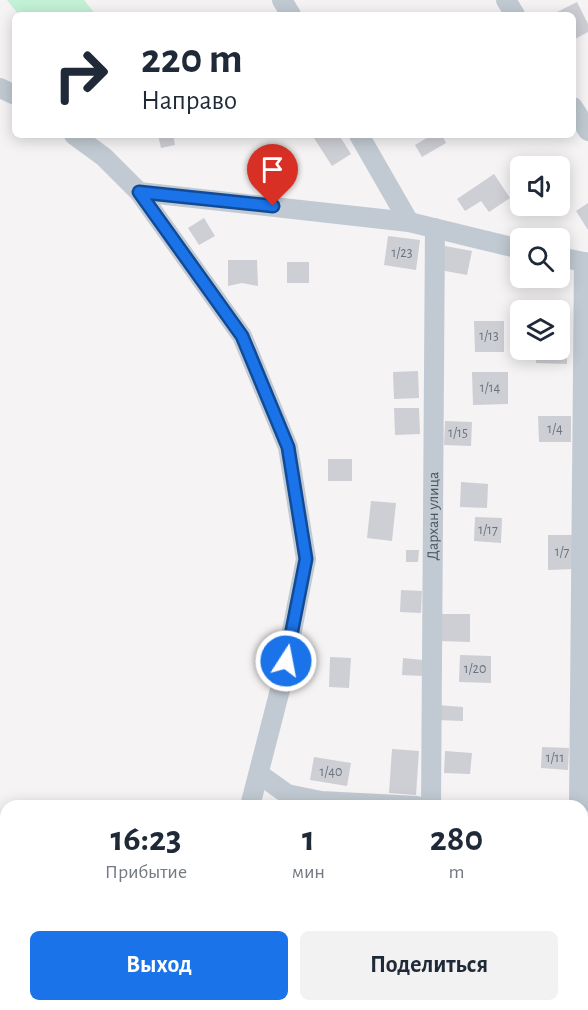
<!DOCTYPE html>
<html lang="ru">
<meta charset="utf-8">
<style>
body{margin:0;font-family:"Alegreya Sans",sans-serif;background:#f2f2f3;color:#1f2937;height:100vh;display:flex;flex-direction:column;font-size:22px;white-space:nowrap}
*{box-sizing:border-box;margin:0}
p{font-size:20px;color:#747a83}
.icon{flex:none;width:33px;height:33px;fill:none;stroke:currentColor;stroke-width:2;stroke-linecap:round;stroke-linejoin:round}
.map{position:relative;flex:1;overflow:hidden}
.details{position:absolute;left:0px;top:800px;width:588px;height:212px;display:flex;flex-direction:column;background:#fff;border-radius:18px 18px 0 0;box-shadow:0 3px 15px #0003}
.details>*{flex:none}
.banner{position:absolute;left:12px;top:12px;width:564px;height:126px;border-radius:9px;box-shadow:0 3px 15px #0003;background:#fff;color:#1f2937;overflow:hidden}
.fabs{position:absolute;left:510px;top:156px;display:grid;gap:12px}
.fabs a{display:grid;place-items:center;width:60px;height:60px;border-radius:9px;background:#fff;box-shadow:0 3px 15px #0003;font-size:30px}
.pin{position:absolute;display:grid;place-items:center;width:51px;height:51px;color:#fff;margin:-62px -26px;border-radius:50% 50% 50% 0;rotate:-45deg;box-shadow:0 0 6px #0007}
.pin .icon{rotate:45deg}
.me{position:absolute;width:66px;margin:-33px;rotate:11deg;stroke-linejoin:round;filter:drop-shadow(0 0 4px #0008)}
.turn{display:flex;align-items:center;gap:21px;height:126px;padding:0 30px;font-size:27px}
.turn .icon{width:78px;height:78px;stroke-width:2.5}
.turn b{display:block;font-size:42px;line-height:51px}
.eta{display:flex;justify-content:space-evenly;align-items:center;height:102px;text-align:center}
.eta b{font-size:36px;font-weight:700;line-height:42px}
.cta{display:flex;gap:12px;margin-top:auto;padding:12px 30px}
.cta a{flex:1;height:69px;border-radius:9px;background:#1a73e8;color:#fff;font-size:24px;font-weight:700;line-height:69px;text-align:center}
.cta a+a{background:#f2f2f3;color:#1f2937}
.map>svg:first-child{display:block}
.green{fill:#c3f1d5}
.building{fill:#cdcfd5}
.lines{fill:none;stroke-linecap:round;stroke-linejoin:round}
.minor{stroke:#c1cad2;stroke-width:20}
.route-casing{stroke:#114b97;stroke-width:15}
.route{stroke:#1a73e8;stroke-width:10}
.labels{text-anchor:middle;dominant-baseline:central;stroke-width:6;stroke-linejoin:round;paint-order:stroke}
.number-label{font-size:14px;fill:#6b747e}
.street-label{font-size:16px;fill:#4a5661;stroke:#fff}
</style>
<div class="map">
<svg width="588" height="1010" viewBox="0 0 588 1010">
<rect width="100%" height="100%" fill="#f5f3f3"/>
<polygon class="green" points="7,0 84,0 96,15 19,15"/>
<g class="building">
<polygon points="577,2 588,24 588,32 573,40 573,15 551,15"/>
<polygon points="158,135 173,135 175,145 161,148"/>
<polygon points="312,135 339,135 351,154 332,166"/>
<polygon points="432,135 442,135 446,143 422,157 415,145"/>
<polygon points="494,174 510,198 489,212 481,201 465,211 457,199"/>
<polygon points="588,203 588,230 576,211"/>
<polygon points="204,218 215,236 199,245 188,228"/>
<polygon points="388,236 420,240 416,270 384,265"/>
<polygon points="445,246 472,251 467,275 440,270"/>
<polygon points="228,260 257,260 258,286 242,283 228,286"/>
<rect x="287" y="262" width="22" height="21"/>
<polygon points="515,265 520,267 520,278 534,278 533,285 512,280"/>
<polygon points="474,321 504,321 504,352 475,352"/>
<polygon points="560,337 567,337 567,364 536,363 536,350 560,350"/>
<polygon points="418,371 419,398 394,399 393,372"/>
<polygon points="472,372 508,372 508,404 473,405"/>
<polygon points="394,408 419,408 420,434 395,435"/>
<polygon points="538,416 571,416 571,442 539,442"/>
<polygon points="445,421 472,422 471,446 444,445"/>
<rect x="328" y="459" width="24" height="22"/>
<polygon points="461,482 488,484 487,508 460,507"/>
<polygon points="371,501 396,503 392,541 367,538"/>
<polygon points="475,517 502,518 501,543 474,541"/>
<polygon points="548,535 575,535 575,569 548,570"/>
<polygon points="406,550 419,550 418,562 406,562"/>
<polygon points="401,590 422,591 421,613 400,612"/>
<polygon points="441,614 470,614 470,642 440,641"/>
<polygon points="460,655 491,656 491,683 459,682"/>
<polygon points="330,657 351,658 349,688 329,687"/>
<polygon points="403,658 423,660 422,676 402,675"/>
<polygon points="437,705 463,707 463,721 436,720"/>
<polygon points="542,747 569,748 568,770 541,768"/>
<polygon points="392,749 419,751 416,795 389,793"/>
<polygon points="445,751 472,753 470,774 444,773"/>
<polygon points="314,757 351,763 347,786 310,780"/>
<rect x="110" y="1005" width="41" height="5"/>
</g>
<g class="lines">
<g class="minor">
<polyline points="282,0 291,15"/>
<polyline points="506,0 515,15"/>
<polyline points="0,88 15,95"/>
<polyline points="573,107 588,131"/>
<polyline points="74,135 104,157 139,192 242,336 288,447 306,559 282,682 250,806"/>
<polyline points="359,135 409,222"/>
<polyline points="139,192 409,222 520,249"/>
<polyline points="560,257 588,263"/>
<polyline points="259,774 287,794 321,801 417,806"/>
<path id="s1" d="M431,806L435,228"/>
<polyline points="579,806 584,262"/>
<polyline points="582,986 588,982"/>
<polyline points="582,1001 588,1003"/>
<polyline points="457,1005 458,1010"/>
<polyline points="203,1010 204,1005"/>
</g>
</g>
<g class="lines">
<defs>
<polyline id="route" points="273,206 139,192 242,336 288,447 306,559 286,661"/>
</defs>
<use href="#route" class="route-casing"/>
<use href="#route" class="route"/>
</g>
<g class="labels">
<g class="number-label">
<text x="402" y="253">1/23</text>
<text x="489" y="336">1/13</text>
<text x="490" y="388">1/14</text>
<text x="555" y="429">1/4</text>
<text x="458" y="433">1/15</text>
<text x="488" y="530">1/17</text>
<text x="562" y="552">1/7</text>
<text x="475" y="669">1/20</text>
<text x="555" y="758">1/11</text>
<text x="331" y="772">1/40</text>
</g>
<g class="street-label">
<text stroke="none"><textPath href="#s1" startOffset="290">Дархан улица</textPath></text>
</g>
</g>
</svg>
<div class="fabs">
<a><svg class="icon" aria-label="sound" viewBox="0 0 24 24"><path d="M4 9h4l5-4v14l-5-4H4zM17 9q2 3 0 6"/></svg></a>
<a><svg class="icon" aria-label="search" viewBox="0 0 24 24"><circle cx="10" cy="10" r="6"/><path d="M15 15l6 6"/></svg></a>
<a><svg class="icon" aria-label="layers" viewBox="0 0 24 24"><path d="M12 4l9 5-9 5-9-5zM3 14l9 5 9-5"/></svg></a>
</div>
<div class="pin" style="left:273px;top:206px;background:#d93025"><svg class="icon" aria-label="arrive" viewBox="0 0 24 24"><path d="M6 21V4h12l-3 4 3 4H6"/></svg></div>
<svg class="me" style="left:286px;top:661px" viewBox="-20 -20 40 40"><circle r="17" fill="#1a73e8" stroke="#fff" stroke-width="3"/><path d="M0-11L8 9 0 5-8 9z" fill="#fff"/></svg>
<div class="banner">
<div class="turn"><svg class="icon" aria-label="right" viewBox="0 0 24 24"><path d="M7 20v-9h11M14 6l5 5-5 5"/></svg><div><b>220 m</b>Направо</div></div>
</div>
<section class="details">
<div class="eta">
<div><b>16:23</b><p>Прибытие</p></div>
<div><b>1</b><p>мин</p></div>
<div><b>280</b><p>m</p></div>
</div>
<div class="cta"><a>Выход</a><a>Поделиться</a></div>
</section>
</div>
